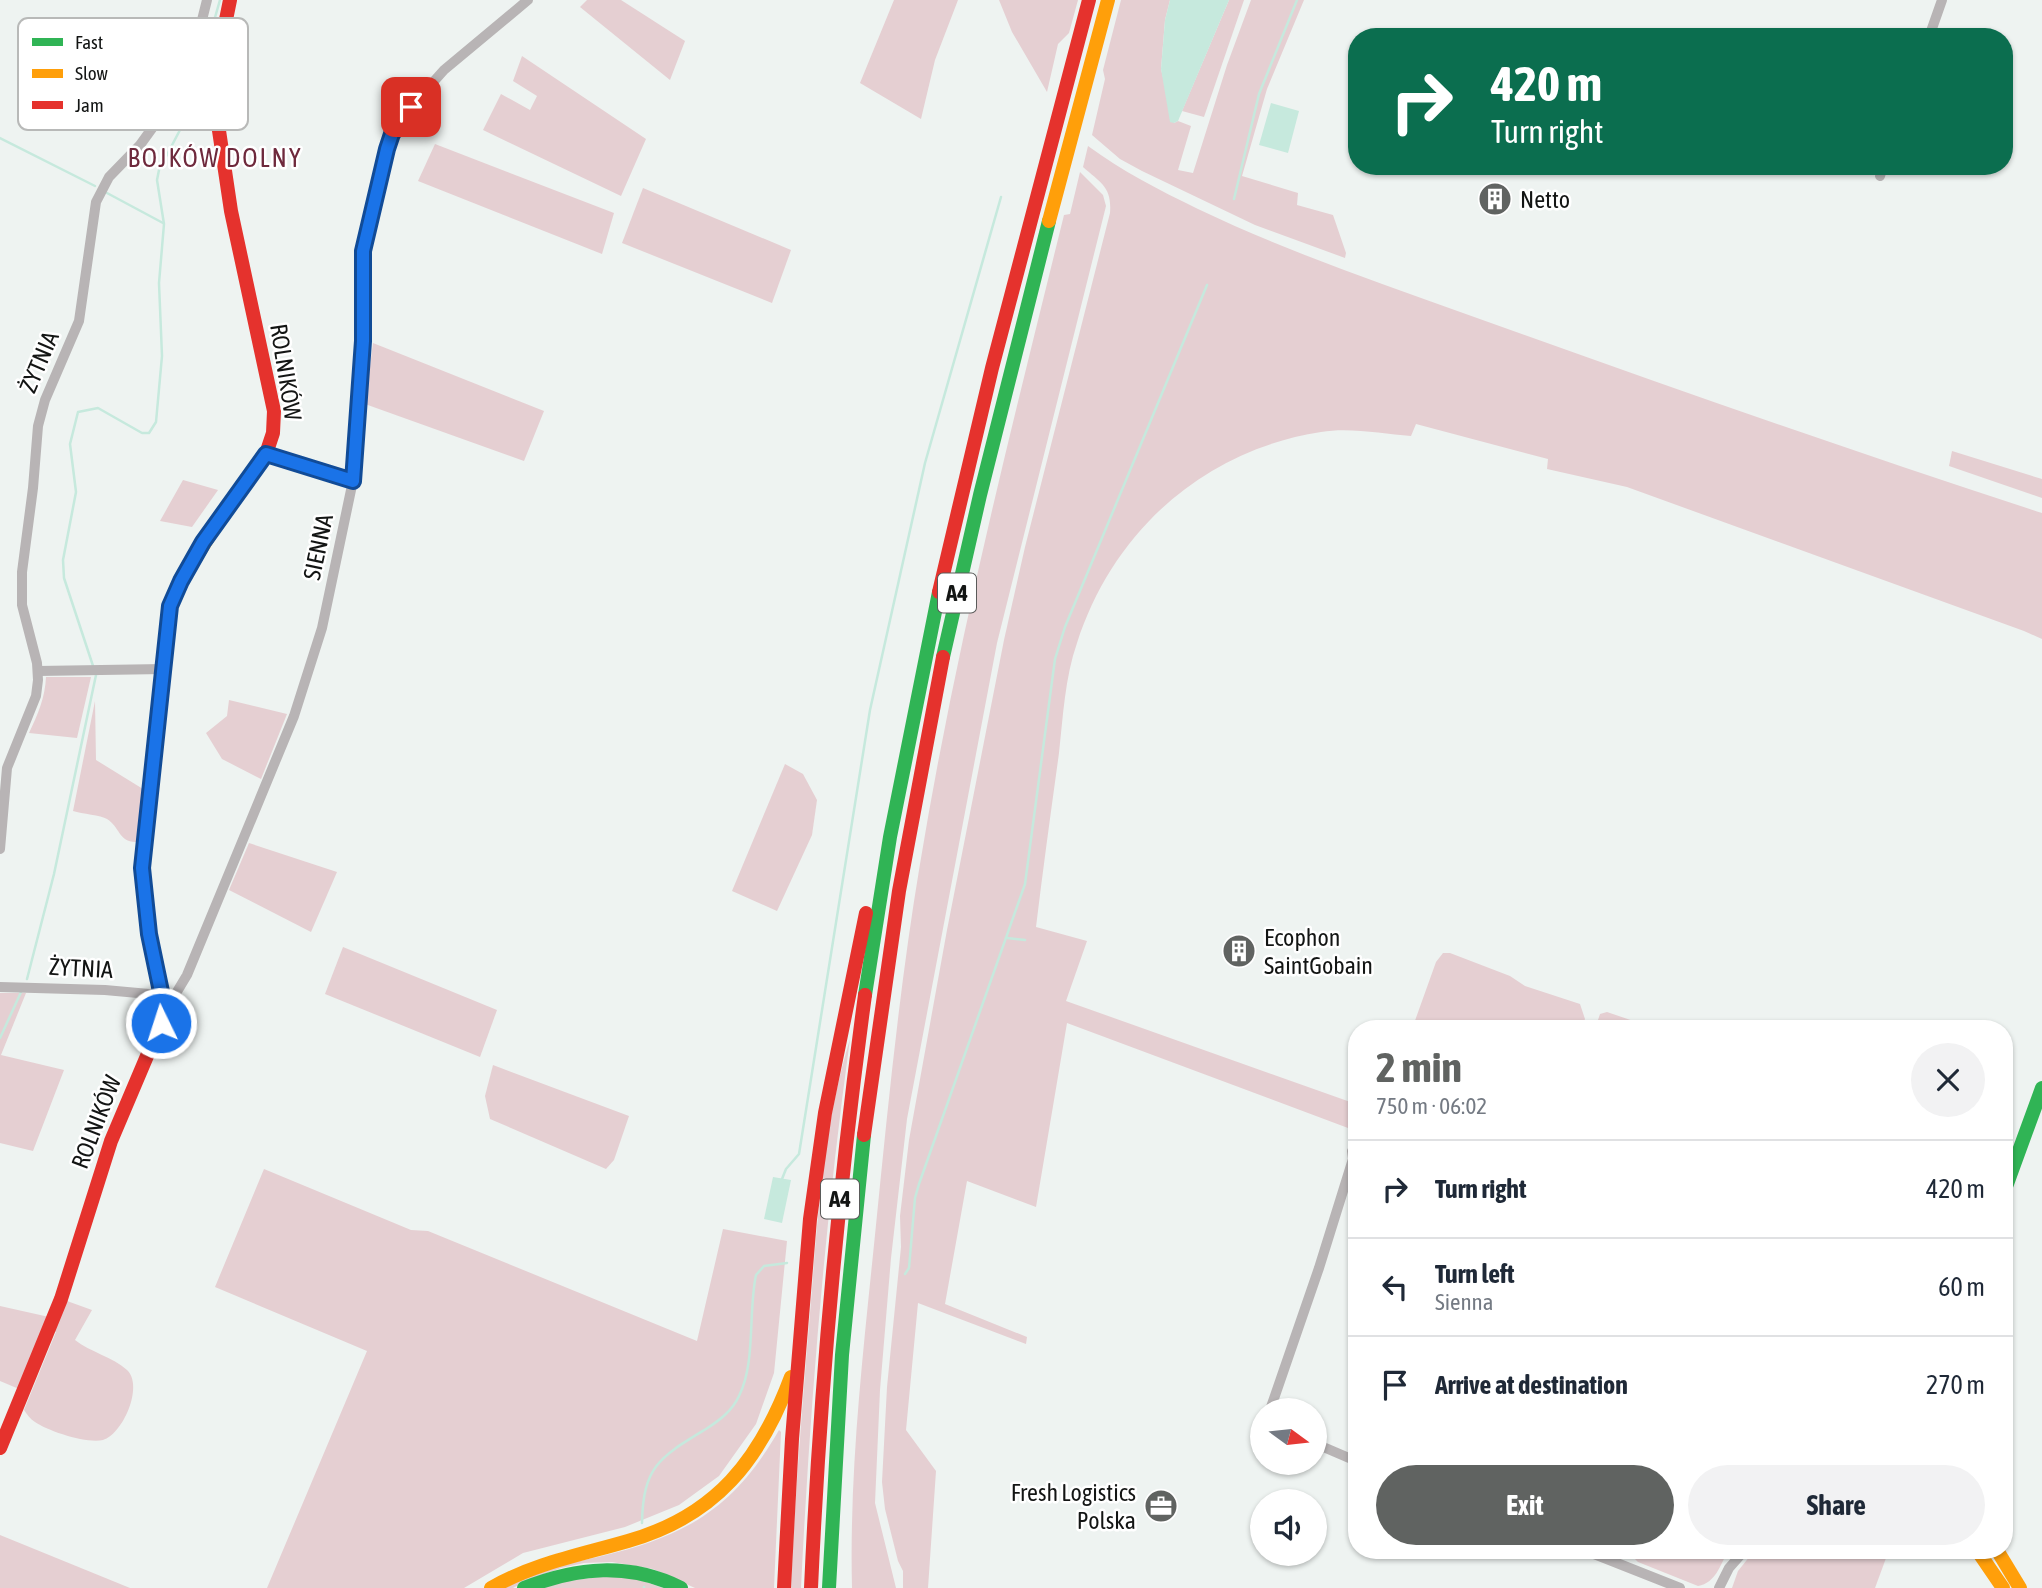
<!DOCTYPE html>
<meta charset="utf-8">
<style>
body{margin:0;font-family:"Asap Condensed",sans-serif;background:#f2f2f3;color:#1f2937;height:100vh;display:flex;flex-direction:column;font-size:26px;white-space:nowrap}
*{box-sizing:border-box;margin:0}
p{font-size:23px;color:#747a83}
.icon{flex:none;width:38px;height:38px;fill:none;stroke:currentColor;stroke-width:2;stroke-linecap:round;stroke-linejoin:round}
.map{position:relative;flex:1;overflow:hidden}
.drawer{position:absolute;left:1348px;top:1020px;width:665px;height:539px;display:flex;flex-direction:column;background:#fff;border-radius:28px;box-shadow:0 2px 5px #0004}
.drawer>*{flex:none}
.hud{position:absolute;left:1348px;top:28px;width:665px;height:147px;border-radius:28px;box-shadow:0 2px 5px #0004;background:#0b6e4f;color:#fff;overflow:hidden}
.needle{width:46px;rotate:105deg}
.tools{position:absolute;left:1250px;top:1398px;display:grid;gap:14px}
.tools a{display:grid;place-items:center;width:77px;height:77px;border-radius:50%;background:#fff;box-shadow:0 2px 5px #0004;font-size:35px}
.pin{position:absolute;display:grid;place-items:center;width:60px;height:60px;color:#fff;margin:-30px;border-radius:14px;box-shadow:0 4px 10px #0006}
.me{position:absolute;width:77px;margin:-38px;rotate:356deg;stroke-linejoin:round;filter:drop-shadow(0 0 5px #0008)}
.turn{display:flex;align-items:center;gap:24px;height:147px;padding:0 28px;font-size:32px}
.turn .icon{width:91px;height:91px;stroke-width:2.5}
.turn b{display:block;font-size:49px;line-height:60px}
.round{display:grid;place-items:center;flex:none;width:74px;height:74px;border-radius:37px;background:#f2f2f3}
.overview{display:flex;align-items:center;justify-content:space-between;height:119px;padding:0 28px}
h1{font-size:42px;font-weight:700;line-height:52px;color:#606361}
.action{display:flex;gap:14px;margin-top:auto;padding:14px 28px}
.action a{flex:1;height:80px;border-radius:42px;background:#606361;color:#fff;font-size:28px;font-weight:700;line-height:80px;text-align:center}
.action a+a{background:#f2f2f3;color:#1f2937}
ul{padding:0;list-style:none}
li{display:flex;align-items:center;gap:21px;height:98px;padding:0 28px;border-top:2px solid #e0e1e3}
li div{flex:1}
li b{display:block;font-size:26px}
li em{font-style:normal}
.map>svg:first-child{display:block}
.green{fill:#e5cfd2}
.water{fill:#c6e9dd}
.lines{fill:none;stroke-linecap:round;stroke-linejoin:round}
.stream{stroke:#c6e9dd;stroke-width:2.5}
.street{stroke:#b8b4b5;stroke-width:10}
.fast{stroke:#30b455;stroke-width:14}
.slow{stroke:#ff9f0a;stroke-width:14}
.jam{stroke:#e5322d;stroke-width:14}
.route-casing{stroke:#114b97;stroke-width:18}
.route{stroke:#1a73e8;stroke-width:12}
.labels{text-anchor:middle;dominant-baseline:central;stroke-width:5;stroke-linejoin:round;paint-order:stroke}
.shield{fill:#fff;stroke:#5a5b5a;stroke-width:2}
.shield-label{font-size:23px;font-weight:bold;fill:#131514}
.poi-label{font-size:24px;fill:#131514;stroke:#fff;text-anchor:start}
.street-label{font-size:24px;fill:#131514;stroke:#fff}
.neighbourhood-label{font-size:26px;letter-spacing:2px;fill:#6e293c;stroke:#fff}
.key{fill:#fff;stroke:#b8b9b8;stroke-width:2}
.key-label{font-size:19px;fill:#131514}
</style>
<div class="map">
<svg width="2042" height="1588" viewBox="0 0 2042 1588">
<rect width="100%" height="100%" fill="#eef3f1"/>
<g class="green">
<polygon points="587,0 621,0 685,41 670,80 580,7"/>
<polygon points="894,0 958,0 935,60 921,119 860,83"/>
<polygon points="999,0 1078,0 1069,33 1058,44 1047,92 1012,32"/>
<polygon points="1121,0 1170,0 1165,20 1161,69 1174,123 1178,121 1191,126 1178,170 1193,173 1227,65 1251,0 1304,0 1267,89 1242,176 1298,193 1297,205 1333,215 1346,253 1345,258 1255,225 1142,171 1120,159 1092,135 1105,79 1103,70"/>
<polygon points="1229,0 1244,0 1204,117 1182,111"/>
<polygon points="522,56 646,139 621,196 483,130 501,94 530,110 537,96 513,81"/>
<polygon points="435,144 614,213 602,254 418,181"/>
<path d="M1088,146C1122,171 1159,190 1198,209C1284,250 1373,281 1463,313C1655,382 1848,450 2042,513V639L2024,631L1627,487L1547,469L1548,459L1416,424L1411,436C1383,434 1350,427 1321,432C1204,450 1113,531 1077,643C1065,677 1063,717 1059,753C1051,811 1043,869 1036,927L1087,941L1066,1001L1356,1104V1131L1067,1023L1036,1207L967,1181L945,1304L1027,1337L1026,1344L918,1303L906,1430L936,1471L928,1588H903V1571L898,1561L885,1509L882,1482L887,1387L901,1247L900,1216L909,1140L947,930L1004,640L1025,547L1110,213C1112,187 1101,183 1083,167Z"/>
<path d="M1080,172L1103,195L1106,206L997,643L907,1119L891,1258L880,1390L875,1503L896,1588H852C849,1467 864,1345 876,1225C888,1105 900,983 920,864C956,645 1011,430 1064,215L1070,214Z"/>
<polygon points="643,188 791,250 772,303 622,243"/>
<polygon points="373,343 544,411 524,461 365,404"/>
<polygon points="1952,451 2042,479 2042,498 1949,466"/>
<polygon points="183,480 218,490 192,527 160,521"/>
<path d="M46,677H91L77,738L29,733C38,714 45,698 46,677Z"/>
<polygon points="229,700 287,714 261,779 222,759 206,733 227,716"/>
<path d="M95,701L96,760L143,789L140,835L137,842C119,843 120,827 107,819C101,815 82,814 73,811Z"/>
<polygon points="785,764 803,774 817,800 812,835 777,911 732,891"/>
<polygon points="249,843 337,872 311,932 229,890"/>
<polygon points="343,947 497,1010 480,1057 325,994"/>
<polygon points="1443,953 1450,953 1510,976 1525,986 1580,1004 1585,1019 1581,1029 1412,1029 1436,962"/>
<polygon points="0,993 26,993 1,1055 64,1070 33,1151 0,1143"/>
<polygon points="1607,1012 1657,1029 1618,1029 1611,1027 1610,1029 1595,1029 1600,1014"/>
<path d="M850,1039C825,1221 810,1404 801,1588H791C795,1492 803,1397 811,1301C818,1213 824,1124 850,1039Z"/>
<polygon points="493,1065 629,1116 614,1160 606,1169 490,1119 485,1096"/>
<polygon points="264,1169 411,1230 428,1231 697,1341 723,1229 787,1241 774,1373 756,1424 719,1476 679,1505 625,1527 523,1553 464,1588 267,1588 367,1351 215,1287"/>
<path d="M67,1301L92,1310L75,1340C90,1352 113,1357 127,1370C144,1386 123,1434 103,1440C87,1444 48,1431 35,1422C30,1419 27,1414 24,1410L56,1332L46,1327L19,1389L0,1381V1306L58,1319Z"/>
<path d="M779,1430L781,1432L774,1588H695L653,1569L612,1562L584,1563L561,1568L526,1581L513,1588H505C535,1569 567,1564 602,1556C687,1536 735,1507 779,1430Z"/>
<polygon points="0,1535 130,1588 0,1588"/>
<polygon points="1889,1550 1875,1588 1732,1588 1738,1571 1754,1551"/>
<path d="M1661,1551L1728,1550V1551C1720,1565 1716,1583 1698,1586L1638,1562L1627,1551Z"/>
<polygon points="623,1574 663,1588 540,1588 552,1583"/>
</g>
<g class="water">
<polygon points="1170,0 1229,0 1178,121 1174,123 1170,122 1161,69 1165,20"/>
<polygon points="1271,103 1299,111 1288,153 1259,145"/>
<polygon points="773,1177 791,1180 782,1223 764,1219"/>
</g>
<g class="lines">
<g class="stream">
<polyline points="206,49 220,0"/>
<polyline points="0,138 95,186"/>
<polyline points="107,193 163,223"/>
<polyline points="1234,199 1259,94 1297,0"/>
<polyline points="1007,938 1025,940"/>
<polyline points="27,979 54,874 96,675 64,578 63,560 76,492 70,444 78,412 98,408 142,433 149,433 156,422 162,356 159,283 164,224 157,180 159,170 181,128 192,78 201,60"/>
<polyline points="0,1038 22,990"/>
<polyline points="782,1179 786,1169 799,1154 870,710 925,463 1001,197"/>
<polyline points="905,1274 909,1268 915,1198 919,1184 1025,884 1055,659 1065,627 1207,285"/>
<path d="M642,1523C643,1466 660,1457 706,1429C720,1420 732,1411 739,1396C756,1362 748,1312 756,1275L764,1266L787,1263"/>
<polyline points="644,1587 644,1588"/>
</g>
<g class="street">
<polyline points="1929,37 1942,0"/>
<polyline points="1880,176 1883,166"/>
<polyline points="266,454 353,481"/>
<polyline points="38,671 164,669"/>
<polyline points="0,849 7,768 36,696 38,680 37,663 22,605 22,572 33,488 38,426 45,400 79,321 96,202 109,177 140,145 174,98 194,52 207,0"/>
<polyline points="0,987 105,990 160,995"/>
<polyline points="164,1006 175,995 187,975 294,716 322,628 355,471 363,341 363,251 387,149 392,134 411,107 444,70 528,0"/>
<polyline points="1270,1410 1319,1268 1353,1159 1352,1151"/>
<polyline points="1314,1443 1356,1461"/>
<polyline points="1584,1550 1680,1588"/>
<polyline points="1719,1588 1729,1568 1745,1550"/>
</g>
<g class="fast">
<polyline points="943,657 980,495 1049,221"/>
<polyline points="865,995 890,837 939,592"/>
<polyline points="2004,1192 2042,1088"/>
<path d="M524,1588C577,1567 629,1562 681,1588"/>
<polyline points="829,1588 842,1355 864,1135"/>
</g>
<g class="slow">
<polyline points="1049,221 1108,0"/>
<polyline points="143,878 142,868 170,606 181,581 218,522"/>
<polyline points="1977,1550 2003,1588"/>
<polyline points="1997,1550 2020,1588"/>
<path d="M491,1588C535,1563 580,1555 628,1541C716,1516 760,1460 791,1377"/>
</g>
<g class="jam">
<polyline points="218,522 266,454 273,433 274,411 231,211 214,97 218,59 230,0"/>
<polyline points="939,592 992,368 1089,0"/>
<polyline points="864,1135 899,891 943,657"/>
<polyline points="0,1448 61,1299 111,1141 161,1023 164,1006 149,934 143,878"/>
<polyline points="784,1588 792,1439 810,1219 825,1113 866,913"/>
<path d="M811,1588C820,1389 838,1192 865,995"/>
</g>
</g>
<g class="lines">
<defs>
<polyline id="route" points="161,1023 164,1006 149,934 142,868 170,606 181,581 203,542 266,454 353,481 363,341 363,251 387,149 392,134 411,107"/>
</defs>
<use href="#route" class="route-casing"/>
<use href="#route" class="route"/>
</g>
<defs>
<symbol id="building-disc" viewBox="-11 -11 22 22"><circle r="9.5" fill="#606361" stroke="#fff"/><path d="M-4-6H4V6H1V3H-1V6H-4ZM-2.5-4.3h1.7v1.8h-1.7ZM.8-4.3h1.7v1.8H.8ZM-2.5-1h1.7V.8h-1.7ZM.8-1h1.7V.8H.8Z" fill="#fff"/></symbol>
<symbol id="office-disc" viewBox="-11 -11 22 22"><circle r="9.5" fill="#606361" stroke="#fff"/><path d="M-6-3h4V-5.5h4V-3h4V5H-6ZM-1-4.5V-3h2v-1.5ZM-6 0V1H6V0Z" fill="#fff"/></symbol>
</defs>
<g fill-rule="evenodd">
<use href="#building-disc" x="1476" y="180" width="38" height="38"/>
<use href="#building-disc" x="1220" y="932" width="38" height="38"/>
<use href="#office-disc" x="1142" y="1487" width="38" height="38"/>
</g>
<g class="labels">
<g class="shield">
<rect x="938" y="573.5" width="38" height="39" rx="5"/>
<rect x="821" y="1179.5" width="38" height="39" rx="5"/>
</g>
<g class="shield-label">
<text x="957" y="593">A4</text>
<text x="840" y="1199">A4</text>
</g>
<g class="poi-label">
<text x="1520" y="199">Netto</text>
<text x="1264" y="937">Ecophon<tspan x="1264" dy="28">SaintGobain</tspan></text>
<text x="1136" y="1492" text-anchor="end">Fresh Logistics<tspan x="1136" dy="28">Polska</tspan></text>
</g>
<g class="street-label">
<text transform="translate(39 362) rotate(-67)">ŻYTNIA</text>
<text transform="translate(286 372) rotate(81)">ROLNIKÓW</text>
<text transform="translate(318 547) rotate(-78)">SIENNA</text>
<text transform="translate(81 968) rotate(3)">ŻYTNIA</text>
<text transform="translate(96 1122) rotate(-69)">ROLNIKÓW</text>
</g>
<g class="neighbourhood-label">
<text x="215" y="158">BOJKÓW DOLNY</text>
</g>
</g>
<rect x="18" y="18" width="230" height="112" rx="10" class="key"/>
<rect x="32" y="38" width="31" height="8" fill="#30b455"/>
<rect x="32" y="69" width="31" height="9" fill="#ff9f0a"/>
<rect x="32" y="101" width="31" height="8" fill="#e5322d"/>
<g class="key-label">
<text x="75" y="49">Fast</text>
<text x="75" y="80">Slow</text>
<text x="75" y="112">Jam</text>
</g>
</svg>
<div class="tools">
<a><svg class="needle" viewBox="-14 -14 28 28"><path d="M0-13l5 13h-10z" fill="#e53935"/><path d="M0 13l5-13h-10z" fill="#747a83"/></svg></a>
<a><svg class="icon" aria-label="sound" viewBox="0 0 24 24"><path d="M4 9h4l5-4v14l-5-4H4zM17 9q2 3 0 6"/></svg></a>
</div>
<div class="pin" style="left:411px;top:107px;background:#d93025"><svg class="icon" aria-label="arrive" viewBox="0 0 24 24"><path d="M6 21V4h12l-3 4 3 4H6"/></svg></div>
<svg class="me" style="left:161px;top:1023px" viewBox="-20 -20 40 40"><circle r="17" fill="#1a73e8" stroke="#fff" stroke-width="3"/><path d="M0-11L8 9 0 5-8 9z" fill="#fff"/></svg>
<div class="hud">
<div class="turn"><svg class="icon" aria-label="right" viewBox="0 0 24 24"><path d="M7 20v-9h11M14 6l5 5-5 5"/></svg><div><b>420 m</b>Turn right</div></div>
</div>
<section class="drawer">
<div class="overview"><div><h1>2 min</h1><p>750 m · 06:02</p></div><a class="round"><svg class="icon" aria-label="close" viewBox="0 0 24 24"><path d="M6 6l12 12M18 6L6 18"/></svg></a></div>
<ul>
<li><svg class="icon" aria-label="right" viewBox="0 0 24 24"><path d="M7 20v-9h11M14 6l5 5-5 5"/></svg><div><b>Turn right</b></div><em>420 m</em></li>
<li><svg class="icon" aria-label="left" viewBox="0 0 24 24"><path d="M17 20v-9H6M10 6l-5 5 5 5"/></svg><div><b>Turn left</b><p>Sienna</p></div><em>60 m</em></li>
<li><svg class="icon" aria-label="arrive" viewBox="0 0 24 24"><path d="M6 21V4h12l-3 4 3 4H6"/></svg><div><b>Arrive at destination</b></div><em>270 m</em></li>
</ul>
<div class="action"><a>Exit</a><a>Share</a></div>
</section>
</div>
